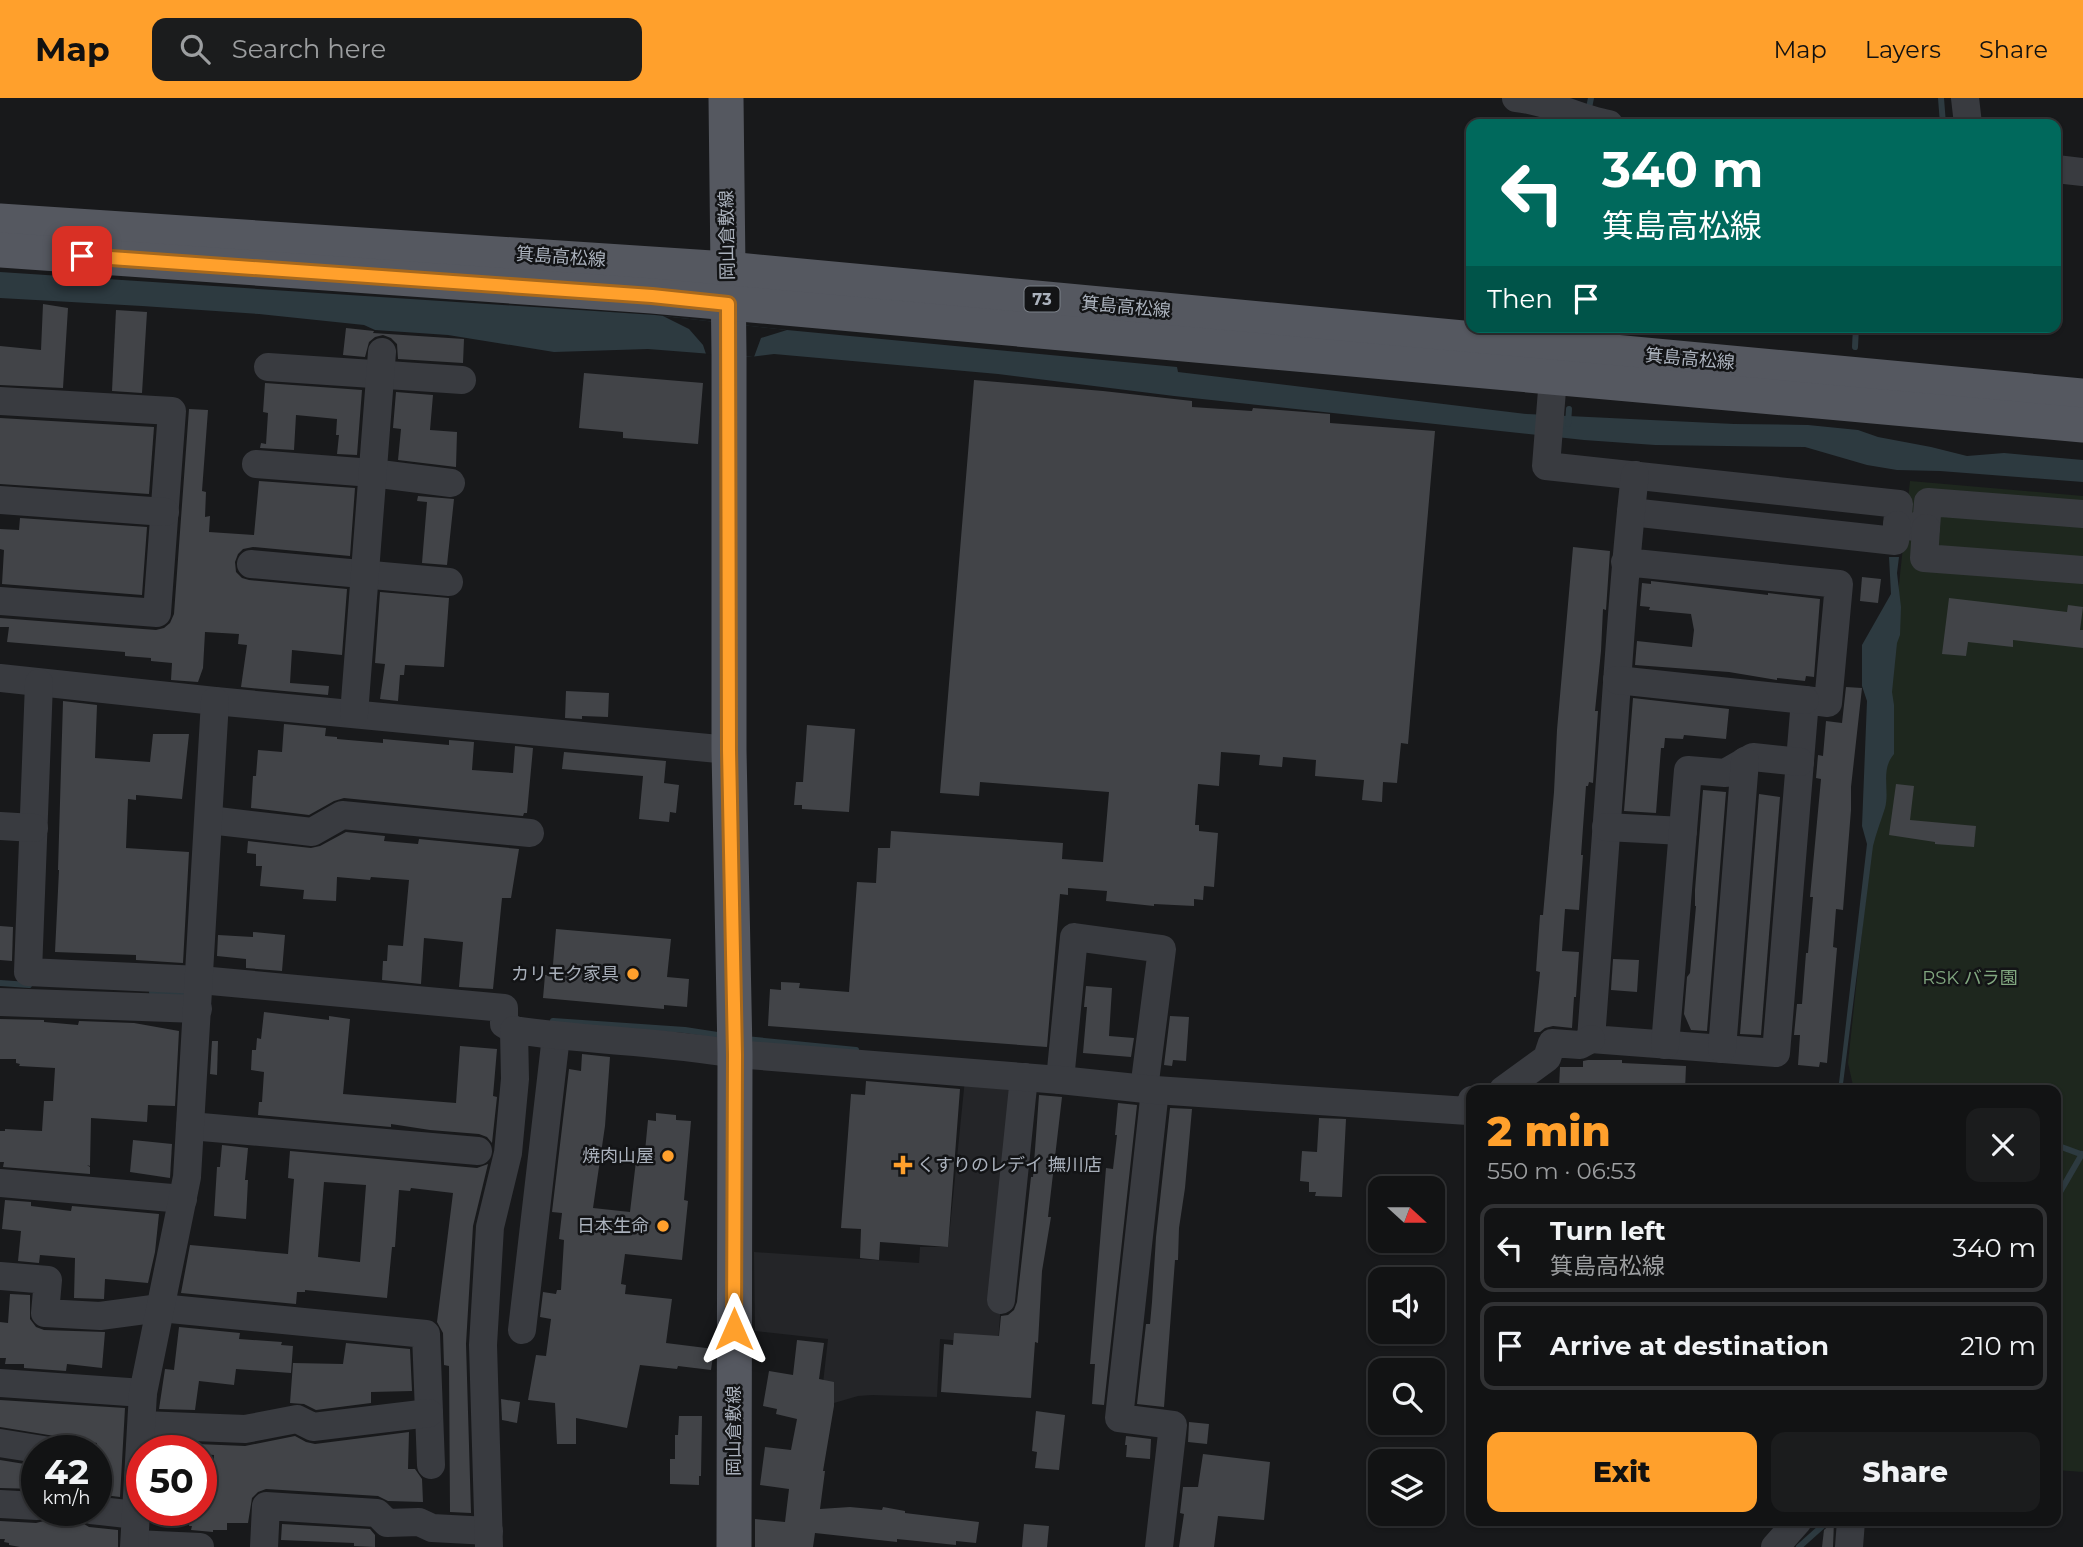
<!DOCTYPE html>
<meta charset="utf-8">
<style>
body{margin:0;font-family:Montserrat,"Noto Sans JP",sans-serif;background:#1b1c1d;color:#f1f3f6;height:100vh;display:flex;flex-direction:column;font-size:26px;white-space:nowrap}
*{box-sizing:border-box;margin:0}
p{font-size:23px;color:#9c9ea0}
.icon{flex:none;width:38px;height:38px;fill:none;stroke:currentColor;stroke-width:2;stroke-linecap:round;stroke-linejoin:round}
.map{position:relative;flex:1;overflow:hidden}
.side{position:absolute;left:1466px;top:987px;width:595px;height:441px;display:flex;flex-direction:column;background:#121314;border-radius:14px;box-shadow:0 2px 5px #0004,0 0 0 2px #313234}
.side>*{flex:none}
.banner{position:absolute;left:1466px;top:21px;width:595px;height:214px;border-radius:14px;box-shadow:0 2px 5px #0004,0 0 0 2px #313234;background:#00695c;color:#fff;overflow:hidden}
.needle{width:46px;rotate:111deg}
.buttons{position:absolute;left:1368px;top:1078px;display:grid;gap:14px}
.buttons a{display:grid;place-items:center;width:77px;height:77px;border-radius:14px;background:#121314;box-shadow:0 2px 5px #0004,0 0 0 2px #313234;font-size:35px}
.speed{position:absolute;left:21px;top:1337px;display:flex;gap:14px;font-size:35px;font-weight:700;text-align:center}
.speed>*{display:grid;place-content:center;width:91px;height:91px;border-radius:50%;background:#121314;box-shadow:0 2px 5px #0004,0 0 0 2px #313234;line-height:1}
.speed small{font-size:18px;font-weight:400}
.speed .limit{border:10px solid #d22;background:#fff;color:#111}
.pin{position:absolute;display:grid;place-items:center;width:60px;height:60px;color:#fff;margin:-30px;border-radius:14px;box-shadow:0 4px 10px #0006}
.me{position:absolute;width:77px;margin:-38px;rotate:0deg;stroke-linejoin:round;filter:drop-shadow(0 0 5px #0008)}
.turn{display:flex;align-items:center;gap:24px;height:147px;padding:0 21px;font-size:32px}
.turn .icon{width:91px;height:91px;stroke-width:2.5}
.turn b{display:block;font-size:49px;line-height:60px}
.then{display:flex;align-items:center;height:66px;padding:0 21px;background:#0003;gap:14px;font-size:26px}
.round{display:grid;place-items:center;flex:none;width:74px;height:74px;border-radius:14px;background:#1b1c1d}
.overview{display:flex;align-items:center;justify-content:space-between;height:119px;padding:0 21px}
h1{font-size:42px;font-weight:800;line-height:52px;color:#ffa02c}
.action{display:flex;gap:14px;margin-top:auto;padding:14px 21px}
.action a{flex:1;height:80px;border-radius:14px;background:#ffa02c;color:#111;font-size:28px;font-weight:800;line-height:80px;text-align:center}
.action a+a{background:#1b1c1d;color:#f1f3f6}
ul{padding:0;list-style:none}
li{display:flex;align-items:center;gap:21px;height:88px;margin:0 14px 10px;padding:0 7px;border:4px solid #313234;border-radius:14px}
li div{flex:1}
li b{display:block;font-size:26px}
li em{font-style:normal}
header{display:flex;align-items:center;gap:42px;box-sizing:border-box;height:98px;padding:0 35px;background:#ffa02c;color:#111}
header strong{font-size:33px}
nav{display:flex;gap:38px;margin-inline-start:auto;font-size:24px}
.search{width:490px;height:63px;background:#1b1c1d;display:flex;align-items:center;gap:18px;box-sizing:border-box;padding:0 24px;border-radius:14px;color:#9c9ea0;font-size:26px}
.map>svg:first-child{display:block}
.built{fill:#242528}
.green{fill:#1e271e}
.water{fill:#2d3a40}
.pier{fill:#18191b}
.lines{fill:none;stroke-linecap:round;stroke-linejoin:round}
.stream{stroke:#2d3a40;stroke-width:6}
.building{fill:#424448;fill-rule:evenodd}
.minor{stroke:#393b40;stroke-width:28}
.major{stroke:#555860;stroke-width:35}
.route-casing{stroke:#a6681d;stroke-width:18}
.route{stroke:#ffa02c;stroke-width:12}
.poi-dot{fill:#ffa02c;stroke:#131416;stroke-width:2.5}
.labels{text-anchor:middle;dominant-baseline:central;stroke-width:5;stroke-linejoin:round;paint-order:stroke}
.shield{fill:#131416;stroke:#7d828a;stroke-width:2}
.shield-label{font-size:16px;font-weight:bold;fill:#aab1bc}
.street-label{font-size:18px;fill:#aab1bc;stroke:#131416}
.poi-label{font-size:18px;fill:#aab1bc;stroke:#131416;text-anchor:end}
.park-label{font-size:18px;fill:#82a880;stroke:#131416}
</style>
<header>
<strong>Map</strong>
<div class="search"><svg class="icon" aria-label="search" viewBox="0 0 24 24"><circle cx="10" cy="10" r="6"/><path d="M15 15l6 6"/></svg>Search here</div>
<nav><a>Map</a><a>Layers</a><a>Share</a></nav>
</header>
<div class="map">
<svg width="2083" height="1449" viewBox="0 0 2083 1449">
<rect width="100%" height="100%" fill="#18191b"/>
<polygon class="built" points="965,981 1016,994 998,1246 940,1241 937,1299 872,1297 858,1298 834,1305 821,1303 828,1241 755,1233 754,1154 919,1165 920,1149 948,1149"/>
<polygon class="green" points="1910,383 2083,398 2083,1374 2056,1372 2056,992 1854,992 1848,965"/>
<g class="water">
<polygon points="0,174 655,217 787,232 1177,269 1178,274 1527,316 1734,326 1808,327 1858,332 1878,339 1931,349 1967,358 2004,355 2083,362 2083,384 1940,373 1897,372 1867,367 1805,349 1655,347 1584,342 1174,298 998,276 774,256 750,259 648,251 554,254 448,237 375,232 364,227 259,216 142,208 0,200"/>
<path d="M1889,459H1899L1897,475L1901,509L1900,537L1897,545L1892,594L1894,607V656C1880,672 1890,692 1885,710C1881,723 1876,735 1873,748L1843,986L1839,985L1867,746L1862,728L1867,603L1862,588V547L1891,496Z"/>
</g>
<polygon class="pier" points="663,218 787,232 761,240 754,259 706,256 703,247 689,231"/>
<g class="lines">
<g class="stream">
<polyline points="1941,0 1943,26"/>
<polyline points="1588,15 1591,0"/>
<polyline points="1855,249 1856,229"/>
<polyline points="1568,326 1569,311"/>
<polyline points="0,885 29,887"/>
<polyline points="152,894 187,895"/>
<polyline points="553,923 685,932 724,938"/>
<polyline points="745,941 856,952"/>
<polyline points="2056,1047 2083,1057"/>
<polyline points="2056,1101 2082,1056"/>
<polyline points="1799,1449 1828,1423"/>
</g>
</g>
<g class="building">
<polygon points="43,206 68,210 63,290 0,287 0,248 41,252"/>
<polygon points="116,212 147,214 142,295 112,293"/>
<polygon points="346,230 374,233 373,235 464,241 463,265 398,261 397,246 391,240 383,237 375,239 369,244 365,259 343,257"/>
<polygon points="584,275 703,285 698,346 623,340 623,334 579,330"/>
<polygon points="974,282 1103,293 1192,303 1192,309 1252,313 1253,310 1330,316 1330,325 1435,333 1408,646 1401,645 1397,685 1383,684 1382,704 1362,702 1364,682 1315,678 1316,662 1283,659 1282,669 1259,667 1260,657 1221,654 1219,688 1198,686 1195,727 1199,727 1199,733 1218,735 1214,789 1204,788 1203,802 1194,801 1194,808 1154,806 1154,808 1106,803 1107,793 1068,790 1068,797 1060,796 1047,949 768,928 770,891 781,892 781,884 800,885 799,890 849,894 857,784 876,785 878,750 890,750 891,733 1063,745 1062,761 1103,764 1109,694 980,684 979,698 940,695"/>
<polygon points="265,285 362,292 357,357 337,356 339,337 336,337 337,321 296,317 294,352 260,350 261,345 266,346 268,315 263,314"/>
<polygon points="396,294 433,297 430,332 457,334 456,369 398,362 401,331 393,330"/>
<polygon points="189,311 208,312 202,393 206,394 205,419 210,418 209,434 254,437 259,383 355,390 350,458 253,449 243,451 238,456 235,464 236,474 242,480 249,482 347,491 342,557 292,552 290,585 329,588 328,597 241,589 247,547 238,546 239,536 205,534 203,570 198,584 171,582 172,565 151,563 151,560 125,558 125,554 7,544 9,529 0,529 0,520 156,532 164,530 170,525 174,516"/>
<polygon points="0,320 154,329 149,396 0,386"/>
<polygon points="418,398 454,401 447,467 422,465 427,404 417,403"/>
<polygon points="20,420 147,429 142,497 2,486 4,452 0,451 0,431 19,432"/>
<polygon points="1573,449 1610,453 1606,512 1603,511 1601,553 1595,613 1598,613 1593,685 1589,684 1588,688 1586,688 1581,757 1583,757 1579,812 1565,811 1562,853 1579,854 1576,899 1574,899 1572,930 1553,928 1545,930 1540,934 1534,934 1540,874 1536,873 1540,817 1543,817 1554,694 1557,632"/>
<polygon points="1862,479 1881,481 1878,505 1860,503"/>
<polygon points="1651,483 1768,497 1768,495 1820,501 1814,579 1806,578 1805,583 1777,580 1777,582 1729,574 1635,567 1637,543 1692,549 1694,532 1691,516 1649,512 1650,509 1640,508 1642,485 1651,486"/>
<polygon points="380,494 449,500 444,569 405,567 404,577 400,577 398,603 380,601 385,566 375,565"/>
<polygon points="1949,500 2067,514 2068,507 2083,509 2080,532 2083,532 2083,550 2013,542 2013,549 1968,544 1966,558 1942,556"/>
<polygon points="1846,589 1862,590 1851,689 1851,712 1843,812 1836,811 1833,849 1837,850 1827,965 1820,964 1819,969 1798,967 1800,937 1794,937 1797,906 1802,906 1806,855 1808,855 1813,799 1810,799 1821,681 1816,680 1818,657 1823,658 1826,623 1842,625"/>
<polygon points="566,593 609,595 608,619 582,618 582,621 565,620"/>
<polygon points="1633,600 1729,611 1726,641 1684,637 1683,641 1665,640 1664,650 1661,650 1656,715 1624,713"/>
<polygon points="63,603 97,607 95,660 150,664 153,636 189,636 182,701 136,697 136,702 128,701 126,750 189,754 183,865 136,862 136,857 55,854 59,772 58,772"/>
<polygon points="284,626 326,630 325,638 337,639 337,641 383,645 383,641 449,647 449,642 474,644 472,672 513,675 515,648 533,650 527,715 524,715 523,718 344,700 334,703 309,717 251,710 253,678 256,678 258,652 282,654"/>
<polygon points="807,627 855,631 849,714 802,711 802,707 794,707 796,684 803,684"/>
<polygon points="564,654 666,663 664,685 679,687 676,715 670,714 669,724 639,721 643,678 562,671"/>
<polygon points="1896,686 1914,688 1910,722 1976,728 1974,749 1935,746 1935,744 1889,737"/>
<polygon points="1703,692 1726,694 1707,933 1691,932 1684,916 1687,879 1690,875 1696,808 1695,808 1695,792"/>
<polygon points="1759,696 1780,699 1761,937 1740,936"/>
<polygon points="346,734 385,738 384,743 418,746 419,741 519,751 511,800 502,800 493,891 459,889 463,844 424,840 421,886 382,882 383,863 387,863 388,847 403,848 409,782 371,779 370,782 337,779 336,803 303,801 304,792 260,788 262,768 256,768 256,756 247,755 248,743 311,750 320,748"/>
<polygon points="0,828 13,829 12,863 0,862"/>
<polygon points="556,831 671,841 667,879 689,881 687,909 664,907 664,911 543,900 545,877 552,878"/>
<polygon points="253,834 285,837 282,873 246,870 246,861 217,858 218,837 253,839"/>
<polygon points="1613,861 1639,862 1637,894 1611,892"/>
<polygon points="1086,888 1112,890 1109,938 1134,940 1131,959 1083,955 1087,909 1084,909"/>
<polygon points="264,914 329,922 329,918 350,921 343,996 456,1005 460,948 497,951 493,998 497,999 492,1045 487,1039 479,1036 430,1032 391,1026 391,1029 258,1017 259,1004 262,1004 264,974 251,972 252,952 256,952 257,940 261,941"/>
<polygon points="1170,918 1189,919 1186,963 1173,962 1172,968 1164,967"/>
<polygon points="0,921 44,922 44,924 78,927 79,923 134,925 179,933 175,1008 148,1007 147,1024 91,1020 90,1068 87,1067 90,1069 90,1076 3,1069 4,1064 0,1064 0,1033 5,1033 5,1031 42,1033 44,1003 53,1003 55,970 19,968 20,966 16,965 16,961 0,961"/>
<polygon points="212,943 218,943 217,977 210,976"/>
<polygon points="582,956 610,959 605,1028 593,1110 630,1114 636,1063 644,1064 648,1022 656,1023 656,1015 676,1017 676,1022 691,1023 684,1102 688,1103 682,1162 625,1156 621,1186 626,1187 625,1196 672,1201 666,1245 714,1251 711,1272 678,1268 677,1271 640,1267 627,1330 576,1320 576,1346 557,1346 555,1305 528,1302 536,1257 546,1258 551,1221 540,1219 543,1194 556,1196 557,1192 561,1192 564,1142 559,1141 562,1115 552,1114 569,971 581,973"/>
<polygon points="1588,962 1622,962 1622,965 1686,968 1685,992 1559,990 1560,969 1583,969 1583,963"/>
<polygon points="866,983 960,991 948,1149 880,1144 879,1162 860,1160 861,1131 841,1130 851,996 865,997"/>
<polygon points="1039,997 1062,999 1048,1119 1051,1119 1042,1173 1038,1245 1035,1244 1031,1300 941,1294 944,1246 953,1247 954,1235 999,1238 1001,1218 1008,1217 1014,1212 1017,1204 1031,1079 1033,1079"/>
<polygon points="1118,1005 1137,1007 1104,1307 1092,1306 1095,1266 1090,1266 1106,1070 1113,1071 1117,1037 1115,1037"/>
<polygon points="1170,1010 1192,1011 1185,1090 1179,1130 1178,1162 1175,1162 1164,1309 1137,1306 1146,1226 1150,1226 1152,1204 1156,1139"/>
<polygon points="1319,1020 1346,1021 1342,1099 1315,1098 1316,1094 1309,1094 1309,1084 1300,1083 1302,1053 1317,1054"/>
<polygon points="133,1042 172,1046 170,1080 130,1074"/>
<polygon points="222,1047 248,1050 245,1082 248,1082 246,1121 214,1118 217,1069 220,1069"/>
<path d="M290,1053L477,1070L488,1066L473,1128L466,1246L471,1415L450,1414L449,1268L444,1267L443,1235L437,1224L453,1095L411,1090L410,1093L399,1092L395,1149H392L387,1200L305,1192V1194H297L296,1206L181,1195L190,1147L288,1156L294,1081L288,1080ZM324,1084L366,1087L360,1164L318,1159Z"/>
<polygon points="5,1102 31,1104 31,1108 71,1113 72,1108 159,1116 155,1154 148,1185 105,1181 104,1201 74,1200 75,1160 40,1157 39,1165 18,1163 21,1133 2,1131"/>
<polygon points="10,1196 30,1197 30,1221 36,1229 44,1232 105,1234 102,1270 67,1266 66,1273 24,1270 24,1266 5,1266 6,1260 0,1260 0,1224 8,1225"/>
<polygon points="179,1229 240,1235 239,1241 282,1244 281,1247 293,1248 291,1275 236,1271 234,1287 199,1283 195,1312 159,1311 165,1271 174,1272"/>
<polygon points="797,1242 824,1245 819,1281 834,1284 834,1308 823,1373 825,1373 820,1411 850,1409 882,1412 883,1409 905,1413 905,1415 979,1424 976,1445 956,1443 956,1447 897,1441 897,1444 815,1435 813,1449 755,1449 755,1421 785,1424 789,1391 760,1387 765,1349 791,1352 797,1321 776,1316 777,1311 763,1308 769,1273 793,1277"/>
<polygon points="346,1245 410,1251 412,1293 371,1294 371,1305 316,1312 304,1306 290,1305 293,1265 343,1266"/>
<polygon points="501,1301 520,1304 517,1325 502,1322"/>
<polygon points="0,1302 125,1310 120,1399 96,1396 97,1345 0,1329"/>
<polygon points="1036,1313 1065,1317 1059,1372 1035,1370 1037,1354 1032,1353"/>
<polygon points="679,1318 702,1318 701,1378 699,1378 699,1387 670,1386 670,1361 675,1361 675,1337 678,1337"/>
<polygon points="1189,1324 1209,1326 1207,1346 1188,1344"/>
<polygon points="409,1334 408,1371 415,1371 422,1381 423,1404 388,1403 378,1398 266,1391 258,1394 252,1400 248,1425 227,1425 227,1432 213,1432 213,1434 191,1432 192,1428 189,1428 190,1412 201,1412 201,1403 211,1404 214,1357 203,1356 204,1353 173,1353 173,1345 245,1348 295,1338 306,1344 315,1346"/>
<polygon points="1126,1338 1151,1341 1150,1361 1126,1359 1127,1347 1125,1347"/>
<polygon points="1203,1356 1270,1364 1264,1422 1218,1418 1214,1449 1179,1449 1184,1416 1180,1415 1183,1389 1198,1389"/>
<polygon points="0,1362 37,1368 37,1391 0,1390"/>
<polygon points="48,1419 79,1423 89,1429 118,1432 118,1449 20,1449 9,1447 9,1445 4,1444 5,1441 0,1441 0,1423 36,1425 44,1423"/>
<polygon points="1834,1423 1833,1449 1822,1449 1824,1432"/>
<polygon points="282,1426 370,1431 375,1437 375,1449 354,1448 354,1445 281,1442"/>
<polygon points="1024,1426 1049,1428 1047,1449 1022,1449"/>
</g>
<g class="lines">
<g class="minor">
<path d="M1516,0C1549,3 1577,21 1609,26"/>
<polyline points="1965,0 1968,26"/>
<polyline points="2056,71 2083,74"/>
<polyline points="1557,229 1546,368 1899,406 1897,427 1926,430 1928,404 2083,416"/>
<polyline points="268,269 462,282"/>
<polyline points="0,303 172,313 157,515 0,503"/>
<polyline points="256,366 372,375 451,385"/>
<polyline points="0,402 165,414"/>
<polyline points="1631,414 1895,443 1897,427"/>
<polyline points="1926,430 1924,460 2083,472"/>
<path d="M1625,464L1839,486L1828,605L1805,602L1776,955L1591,941C1598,837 1606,732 1614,627C1620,544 1625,461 1635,377"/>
<polyline points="251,466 449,484"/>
<polyline points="0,580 215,603 729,652"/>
<polyline points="1617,582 1805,602"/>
<polyline points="39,585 28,874 200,882 504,910 504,926 514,932"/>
<polyline points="354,616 382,254"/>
<polyline points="209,722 312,734 342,717 530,735"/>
<polyline points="0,728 34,730"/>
<polyline points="1606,729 1683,733"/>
<polyline points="0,904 198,911"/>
<polyline points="1665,947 1688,672 1725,675 1753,659 1800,664"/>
<polyline points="1722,951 1745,663"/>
<polyline points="1060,982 1074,839 1162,851 1144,991"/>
<polyline points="1155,992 1119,1320 1173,1327 1159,1449"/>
<polyline points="1503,992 1547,960 1552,945 1580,947 1591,941"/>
<polyline points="190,1028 478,1053"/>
<polyline points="0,1085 183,1101"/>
<polyline points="0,1178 48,1182 45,1215 100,1218 160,1210 426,1236 431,1367"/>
<polyline points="1001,1202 1024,979"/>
<polyline points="522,1232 556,938"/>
<polyline points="0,1285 143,1295"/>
<polyline points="142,1327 245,1331 297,1321 313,1329 429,1315"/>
<polyline points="0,1345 50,1353"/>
<polyline points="0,1406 37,1408"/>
<polyline points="91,1412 136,1417"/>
<polyline points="135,1446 200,1449"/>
<polyline points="134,1449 143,1295 187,1079 215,603"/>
<polyline points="264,1449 266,1408 377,1415 387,1425 419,1424 432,1430 489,1433"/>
<path d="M489,1449L483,1247L490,1129L508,1055L515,981L514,932C588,943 662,943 735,956L1060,982L1155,992L1468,1013L1472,1002"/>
<polyline points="1775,1449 1798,1423"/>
<polyline points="1849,1449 1851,1423"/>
</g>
<g class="major">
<polyline points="726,0 729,257 729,652 735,956 734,1449"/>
<polyline points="0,123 727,171 2083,298"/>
<polyline points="0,152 652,198 2083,327"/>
</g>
</g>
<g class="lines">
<defs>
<polyline id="route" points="82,158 652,198 728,206 729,652 735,957 734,1231"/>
</defs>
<use href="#route" class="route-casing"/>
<use href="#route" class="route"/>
</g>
<g class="poi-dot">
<circle cx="633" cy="876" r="7"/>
<circle cx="668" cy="1058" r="7"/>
<path d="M899.5 1056.5h7v7h7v7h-7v7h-7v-7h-7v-7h7z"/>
<circle cx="663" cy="1128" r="7"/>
</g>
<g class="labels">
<rect class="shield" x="1024.5" y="188.5" width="35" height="25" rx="5"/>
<g class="shield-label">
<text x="1042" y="201">73</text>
</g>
<g class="street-label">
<text transform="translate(727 137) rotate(-91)">岡山倉敷線</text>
<text transform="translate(561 159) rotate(4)">箕島高松線</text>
<text transform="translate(1126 209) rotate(5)">箕島高松線</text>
<text transform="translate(1690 261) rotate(5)">箕島高松線</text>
<text transform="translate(734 1333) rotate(-90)">岡山倉敷線</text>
</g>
<g class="poi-label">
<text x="619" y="876">カリモク家具</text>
<text x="654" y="1058">焼肉山屋</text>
<text x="917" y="1067" text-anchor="start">くすりのレデイ 撫川店</text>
<text x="649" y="1128">日本生命</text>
</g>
<g class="park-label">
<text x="1970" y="880">RSK バラ園</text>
</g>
</g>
</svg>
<div class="buttons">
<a><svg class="needle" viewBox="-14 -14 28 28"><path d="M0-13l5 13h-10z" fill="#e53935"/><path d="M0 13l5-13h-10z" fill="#9c9ea0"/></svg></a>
<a><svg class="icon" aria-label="sound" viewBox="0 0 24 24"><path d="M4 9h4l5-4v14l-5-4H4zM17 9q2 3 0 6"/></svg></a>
<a><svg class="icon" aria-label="search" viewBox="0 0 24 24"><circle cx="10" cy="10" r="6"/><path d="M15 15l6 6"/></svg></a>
<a><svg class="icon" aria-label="layers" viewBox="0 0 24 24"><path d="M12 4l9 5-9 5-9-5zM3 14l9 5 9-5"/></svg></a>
</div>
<div class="speed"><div>42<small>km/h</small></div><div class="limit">50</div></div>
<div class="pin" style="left:82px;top:158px;background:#d93025"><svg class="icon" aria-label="arrive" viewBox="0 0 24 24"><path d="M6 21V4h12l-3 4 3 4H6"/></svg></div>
<svg class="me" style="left:734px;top:1231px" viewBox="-20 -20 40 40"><path d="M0-17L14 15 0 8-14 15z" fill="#ffa02c" stroke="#fff" stroke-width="4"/></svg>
<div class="banner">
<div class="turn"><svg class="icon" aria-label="left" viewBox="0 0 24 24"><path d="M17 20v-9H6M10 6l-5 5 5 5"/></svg><div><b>340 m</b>箕島高松線</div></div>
<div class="then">Then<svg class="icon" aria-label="arrive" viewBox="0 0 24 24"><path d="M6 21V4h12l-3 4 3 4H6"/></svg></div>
</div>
<section class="side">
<div class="overview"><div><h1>2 min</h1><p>550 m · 06:53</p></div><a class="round"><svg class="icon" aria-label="close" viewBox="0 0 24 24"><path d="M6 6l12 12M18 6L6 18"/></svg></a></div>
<ul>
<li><svg class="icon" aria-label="left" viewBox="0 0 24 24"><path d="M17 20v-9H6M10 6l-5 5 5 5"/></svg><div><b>Turn left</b><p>箕島高松線</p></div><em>340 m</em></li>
<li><svg class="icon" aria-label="arrive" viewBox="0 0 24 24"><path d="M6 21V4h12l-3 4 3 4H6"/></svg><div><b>Arrive at destination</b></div><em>210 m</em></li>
</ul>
<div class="action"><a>Exit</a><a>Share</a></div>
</section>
</div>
